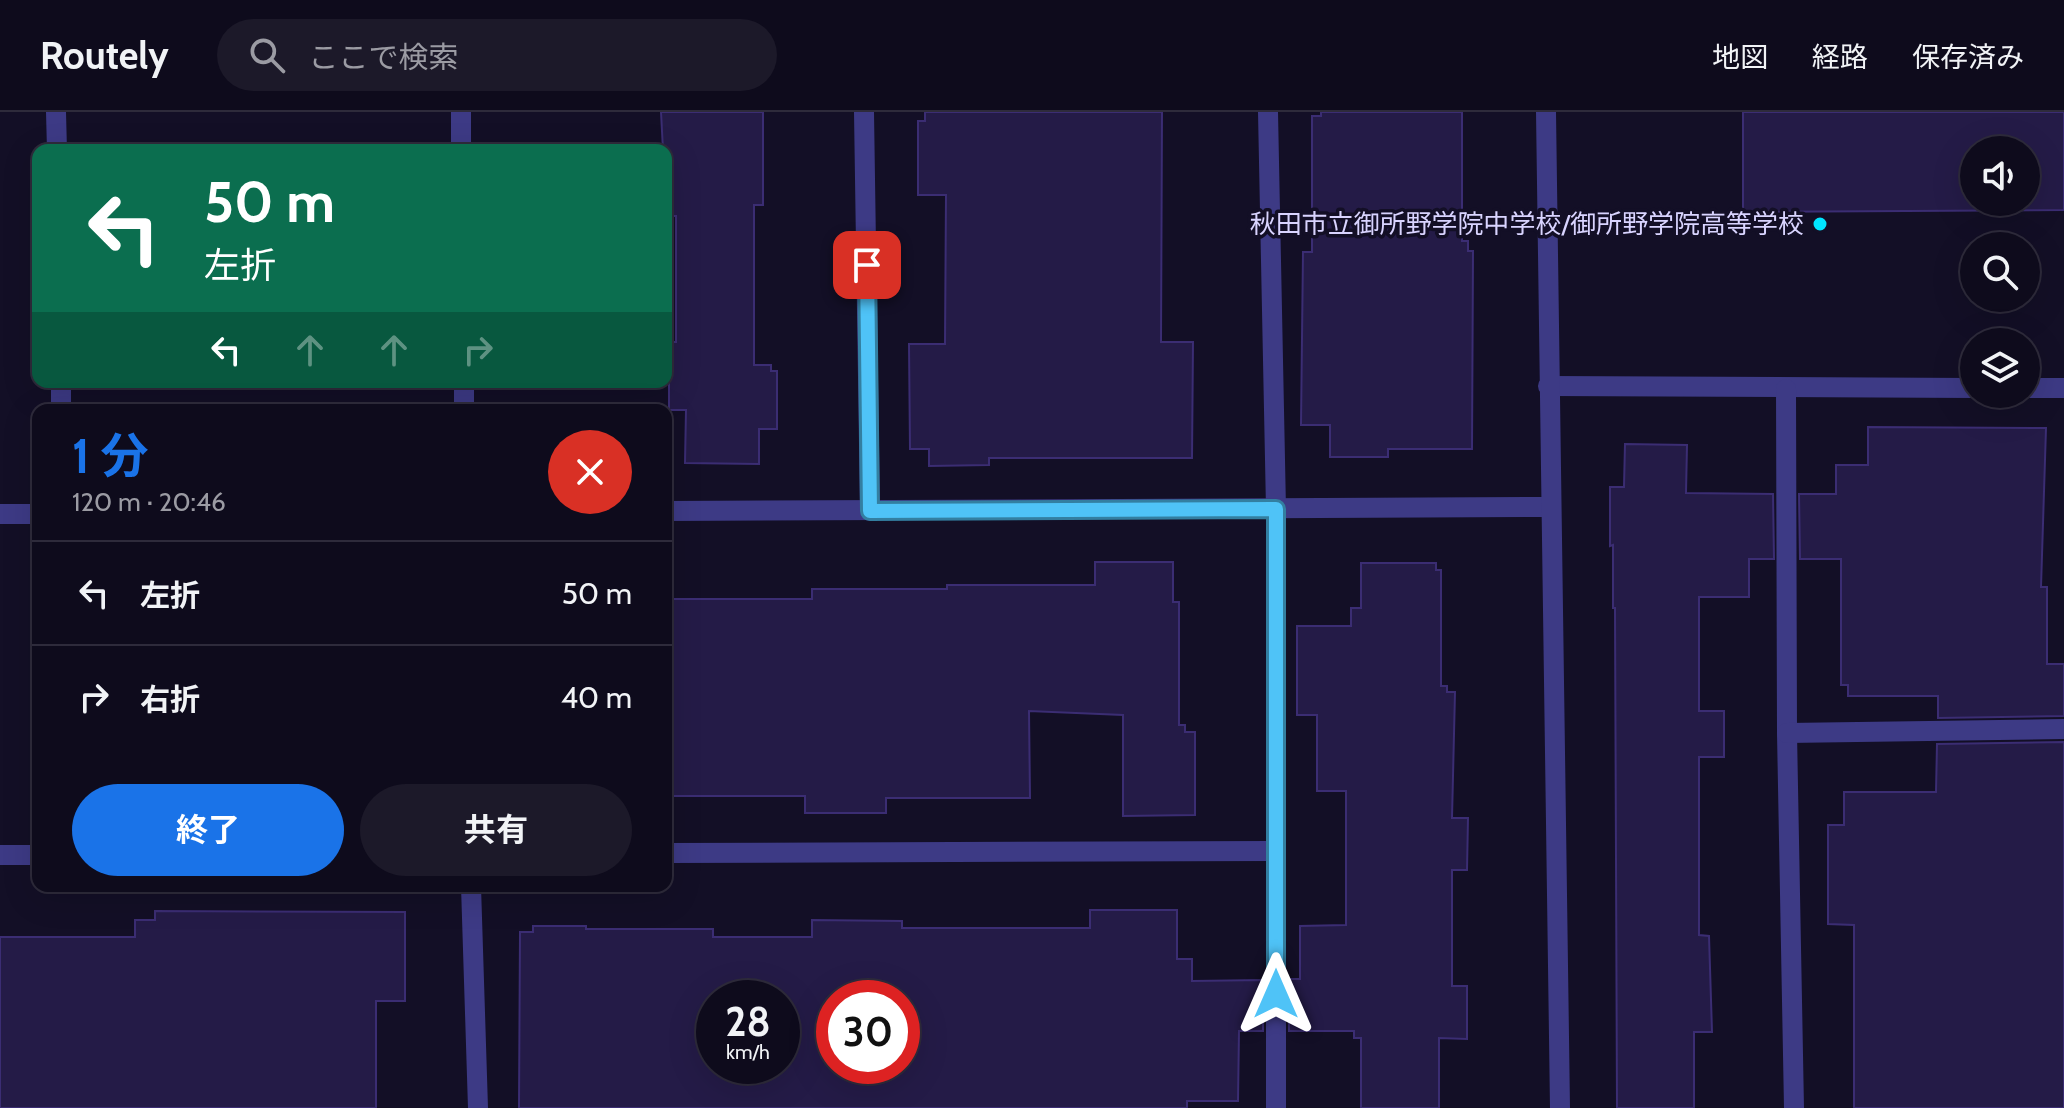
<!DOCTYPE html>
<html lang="ja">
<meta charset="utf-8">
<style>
body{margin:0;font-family:Cabin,"Noto Sans JP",sans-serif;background:#1c1929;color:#f1f3f6;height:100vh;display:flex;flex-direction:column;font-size:30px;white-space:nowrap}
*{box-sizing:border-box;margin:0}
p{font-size:26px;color:#9b9ba3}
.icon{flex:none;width:44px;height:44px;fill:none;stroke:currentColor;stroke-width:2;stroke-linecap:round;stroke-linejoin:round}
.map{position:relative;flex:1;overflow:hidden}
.panel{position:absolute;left:32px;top:292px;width:640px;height:488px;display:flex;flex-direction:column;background:#0e0b1c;border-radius:16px;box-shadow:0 8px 32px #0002,0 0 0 2px #2e2b3b}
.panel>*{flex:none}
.top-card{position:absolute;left:32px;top:32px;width:640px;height:244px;border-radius:16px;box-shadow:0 8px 32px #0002,0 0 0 2px #2e2b3b;background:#0b6e4f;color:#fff;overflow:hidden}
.buttons{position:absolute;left:1960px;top:24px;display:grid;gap:16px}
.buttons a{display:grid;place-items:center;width:80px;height:80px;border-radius:50%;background:#0e0b1c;box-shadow:0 8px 32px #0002,0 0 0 2px #2e2b3b;font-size:40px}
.speed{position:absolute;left:696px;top:868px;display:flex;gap:16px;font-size:40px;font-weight:700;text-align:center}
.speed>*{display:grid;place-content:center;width:104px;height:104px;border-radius:50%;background:#0e0b1c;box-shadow:0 8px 32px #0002,0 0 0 2px #2e2b3b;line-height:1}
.speed small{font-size:20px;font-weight:400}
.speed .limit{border:12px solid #d22;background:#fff;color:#111}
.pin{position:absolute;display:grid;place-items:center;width:68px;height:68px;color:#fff;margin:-34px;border-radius:16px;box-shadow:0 4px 12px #0006}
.me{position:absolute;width:88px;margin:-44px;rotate:0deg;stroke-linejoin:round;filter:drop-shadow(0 0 6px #0008)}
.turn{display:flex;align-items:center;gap:28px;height:168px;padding:0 40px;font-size:36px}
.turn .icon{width:104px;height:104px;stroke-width:2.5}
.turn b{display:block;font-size:56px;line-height:68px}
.lanes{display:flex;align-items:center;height:76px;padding:0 40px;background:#0003;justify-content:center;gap:40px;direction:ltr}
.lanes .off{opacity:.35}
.round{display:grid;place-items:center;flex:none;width:84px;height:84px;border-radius:42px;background:#1c1929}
.summary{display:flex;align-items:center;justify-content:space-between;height:136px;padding:0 40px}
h1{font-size:48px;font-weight:700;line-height:60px;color:#1a73e8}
.button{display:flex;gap:16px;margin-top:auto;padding:16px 40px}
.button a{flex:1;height:92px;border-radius:48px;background:#1a73e8;color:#fff;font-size:32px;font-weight:700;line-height:92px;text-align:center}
.button a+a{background:#1c1929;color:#f1f3f6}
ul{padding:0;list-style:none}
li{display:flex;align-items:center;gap:24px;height:104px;padding:0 40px;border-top:2px solid #2e2b3b}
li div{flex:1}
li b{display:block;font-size:30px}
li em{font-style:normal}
header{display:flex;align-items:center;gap:48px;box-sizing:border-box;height:112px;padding:0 40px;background:#0e0b1c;border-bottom:2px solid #2e2b3b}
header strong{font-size:38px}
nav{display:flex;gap:44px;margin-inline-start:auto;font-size:28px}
.search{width:560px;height:72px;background:#1c1929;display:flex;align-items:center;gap:20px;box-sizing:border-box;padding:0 28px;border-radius:44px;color:#9b9ba3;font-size:30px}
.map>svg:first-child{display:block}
.building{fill:#241b47;stroke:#3b2d73;stroke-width:2;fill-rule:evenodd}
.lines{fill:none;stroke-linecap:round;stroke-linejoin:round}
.minor{stroke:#3d3a85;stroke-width:20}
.tertiary{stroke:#3d3a85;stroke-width:20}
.route-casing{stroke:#337fa1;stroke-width:20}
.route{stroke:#4fc3f7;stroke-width:14}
.poi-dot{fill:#00e5ff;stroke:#130f26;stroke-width:3}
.labels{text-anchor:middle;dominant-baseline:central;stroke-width:7;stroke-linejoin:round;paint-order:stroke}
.poi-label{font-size:26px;fill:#d9d4ff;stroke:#130f26;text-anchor:end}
</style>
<header>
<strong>Routely</strong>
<div class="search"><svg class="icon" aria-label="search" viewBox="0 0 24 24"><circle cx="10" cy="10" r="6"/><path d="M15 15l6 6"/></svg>ここで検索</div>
<nav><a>地図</a><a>経路</a><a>保存済み</a></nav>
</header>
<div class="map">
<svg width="2064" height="996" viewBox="0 0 2064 996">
<rect width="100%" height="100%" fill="#130f26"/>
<g class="building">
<polygon points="661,0 763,0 763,93 754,93 754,253 771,253 771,259 777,259 777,317 759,317 759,352 685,351 686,298 669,298 669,230 676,230 676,104 668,104 666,38 663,38"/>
<polygon points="925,0 1162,0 1161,230 1193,230 1192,346 989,346 989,353 929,354 929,337 910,337 909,232 945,232 946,83 918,83 918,9 925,9"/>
<polygon points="1321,0 1462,0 1462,129 1468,129 1468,139 1473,139 1472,337 1388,337 1388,345 1330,345 1330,313 1301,313 1303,140 1312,140 1312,4 1321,4"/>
<path d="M1743,0H2064V98L1743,100ZM1974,38H2026V90H1974Z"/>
<polygon points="1868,315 2046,316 2041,475 2047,475 2047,552 2064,552 2064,604 1938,606 1938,584 1848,584 1848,573 1841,573 1841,447 1800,447 1799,382 1836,382 1836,353 1868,353"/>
<polygon points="1625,332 1687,333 1686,381 1773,382 1774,447 1749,447 1749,485 1699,485 1699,599 1724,599 1724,645 1699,645 1699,823 1709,824 1712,920 1694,920 1694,996 1617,996 1615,496 1613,496 1613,433 1610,434 1610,375 1624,375"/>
<polygon points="1095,450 1173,450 1173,490 1179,490 1179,613 1185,613 1185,620 1195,620 1195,703 1123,704 1123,603 1029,599 1030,686 886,686 886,701 805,701 805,684 666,684 666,487 812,487 812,477 947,477 947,473 1095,473"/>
<polygon points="1361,451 1436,451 1436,458 1441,458 1441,574 1447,574 1447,580 1455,580 1452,706 1468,706 1467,758 1452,758 1452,874 1467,874 1467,927 1439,926 1439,996 1361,996 1361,926 1354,926 1354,919 1289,919 1289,867 1300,867 1300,814 1346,813 1346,679 1317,679 1317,603 1297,603 1297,514 1351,514 1351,496 1361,496"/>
<polygon points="2064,630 2064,996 1854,996 1854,813 1828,812 1828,713 1844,713 1844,680 1936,680 1937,632"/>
<path d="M1090,798H1177V847H1192V869L1263,868V919H1239L1238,989H1187V996H519L520,820H533V814H586V817H713V825H812V808L902,809V816H1090ZM714,886H782V954H714ZM834,886H902V954H834Z"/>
<polygon points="155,799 405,800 405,889 376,889 376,996 0,996 0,825 135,825 135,808 155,808"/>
</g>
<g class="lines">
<g class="minor">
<polyline points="56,0 57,38"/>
<polyline points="461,0 461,38"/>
<polyline points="864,0 870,399"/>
<polyline points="1268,0 1276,397 1276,996"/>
<polyline points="61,270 61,298"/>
<polyline points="464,270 464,298"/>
<polyline points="1548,274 1974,276"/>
<polyline points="2026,276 2064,276"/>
<polyline points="1786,277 1787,621 1794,996"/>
<polyline points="666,399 1550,395"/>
<polyline points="0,402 38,402"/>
<polyline points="1787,621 2064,617"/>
<polyline points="666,741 1276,739"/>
<polyline points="0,743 38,743"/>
<polyline points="471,774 478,996"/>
</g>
<polyline class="tertiary" points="1546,0 1560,996"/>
</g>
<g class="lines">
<defs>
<polyline id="route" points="867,153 870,399 1276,397 1276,882"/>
</defs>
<use href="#route" class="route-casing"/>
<use href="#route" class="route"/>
</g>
<circle class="poi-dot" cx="1820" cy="112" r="8"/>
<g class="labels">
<g class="poi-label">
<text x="1804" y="112">秋田市立御所野学院中学校/御所野学院高等学校</text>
</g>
</g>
</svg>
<div class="buttons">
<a><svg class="icon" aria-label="sound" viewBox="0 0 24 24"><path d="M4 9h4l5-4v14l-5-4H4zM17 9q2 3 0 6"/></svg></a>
<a><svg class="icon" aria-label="search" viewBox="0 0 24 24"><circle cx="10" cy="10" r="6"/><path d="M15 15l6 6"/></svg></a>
<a><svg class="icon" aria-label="layers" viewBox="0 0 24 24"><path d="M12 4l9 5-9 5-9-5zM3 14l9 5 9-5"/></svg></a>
</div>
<div class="speed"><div>28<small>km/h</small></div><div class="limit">30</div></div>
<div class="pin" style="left:867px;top:153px;background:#d93025"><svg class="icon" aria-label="arrive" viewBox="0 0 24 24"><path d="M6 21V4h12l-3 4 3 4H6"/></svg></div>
<svg class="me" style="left:1276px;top:882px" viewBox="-20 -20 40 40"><path d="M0-17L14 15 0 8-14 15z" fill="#4fc3f7" stroke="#fff" stroke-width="4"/></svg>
<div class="top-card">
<div class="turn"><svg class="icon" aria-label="left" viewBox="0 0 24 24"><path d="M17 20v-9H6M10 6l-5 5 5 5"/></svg><div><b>50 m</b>左折</div></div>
<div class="lanes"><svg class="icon" aria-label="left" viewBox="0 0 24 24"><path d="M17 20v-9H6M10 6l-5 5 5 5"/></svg><svg class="icon off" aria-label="ahead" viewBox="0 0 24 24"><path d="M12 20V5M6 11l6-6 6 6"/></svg><svg class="icon off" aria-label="ahead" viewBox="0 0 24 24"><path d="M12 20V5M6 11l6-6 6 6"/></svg><svg class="icon off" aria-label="right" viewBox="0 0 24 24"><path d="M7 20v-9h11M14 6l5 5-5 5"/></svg></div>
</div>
<section class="panel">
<div class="summary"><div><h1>1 分</h1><p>120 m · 20:46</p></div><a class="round" style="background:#d93025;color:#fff"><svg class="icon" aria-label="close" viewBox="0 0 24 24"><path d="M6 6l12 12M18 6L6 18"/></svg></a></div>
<ul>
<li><svg class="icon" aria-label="left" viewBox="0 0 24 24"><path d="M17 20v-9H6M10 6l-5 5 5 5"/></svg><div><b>左折</b></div><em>50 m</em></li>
<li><svg class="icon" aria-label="right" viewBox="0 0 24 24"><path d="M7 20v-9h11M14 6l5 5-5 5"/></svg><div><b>右折</b></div><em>40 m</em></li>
</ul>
<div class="button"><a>終了</a><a>共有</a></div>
</section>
</div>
